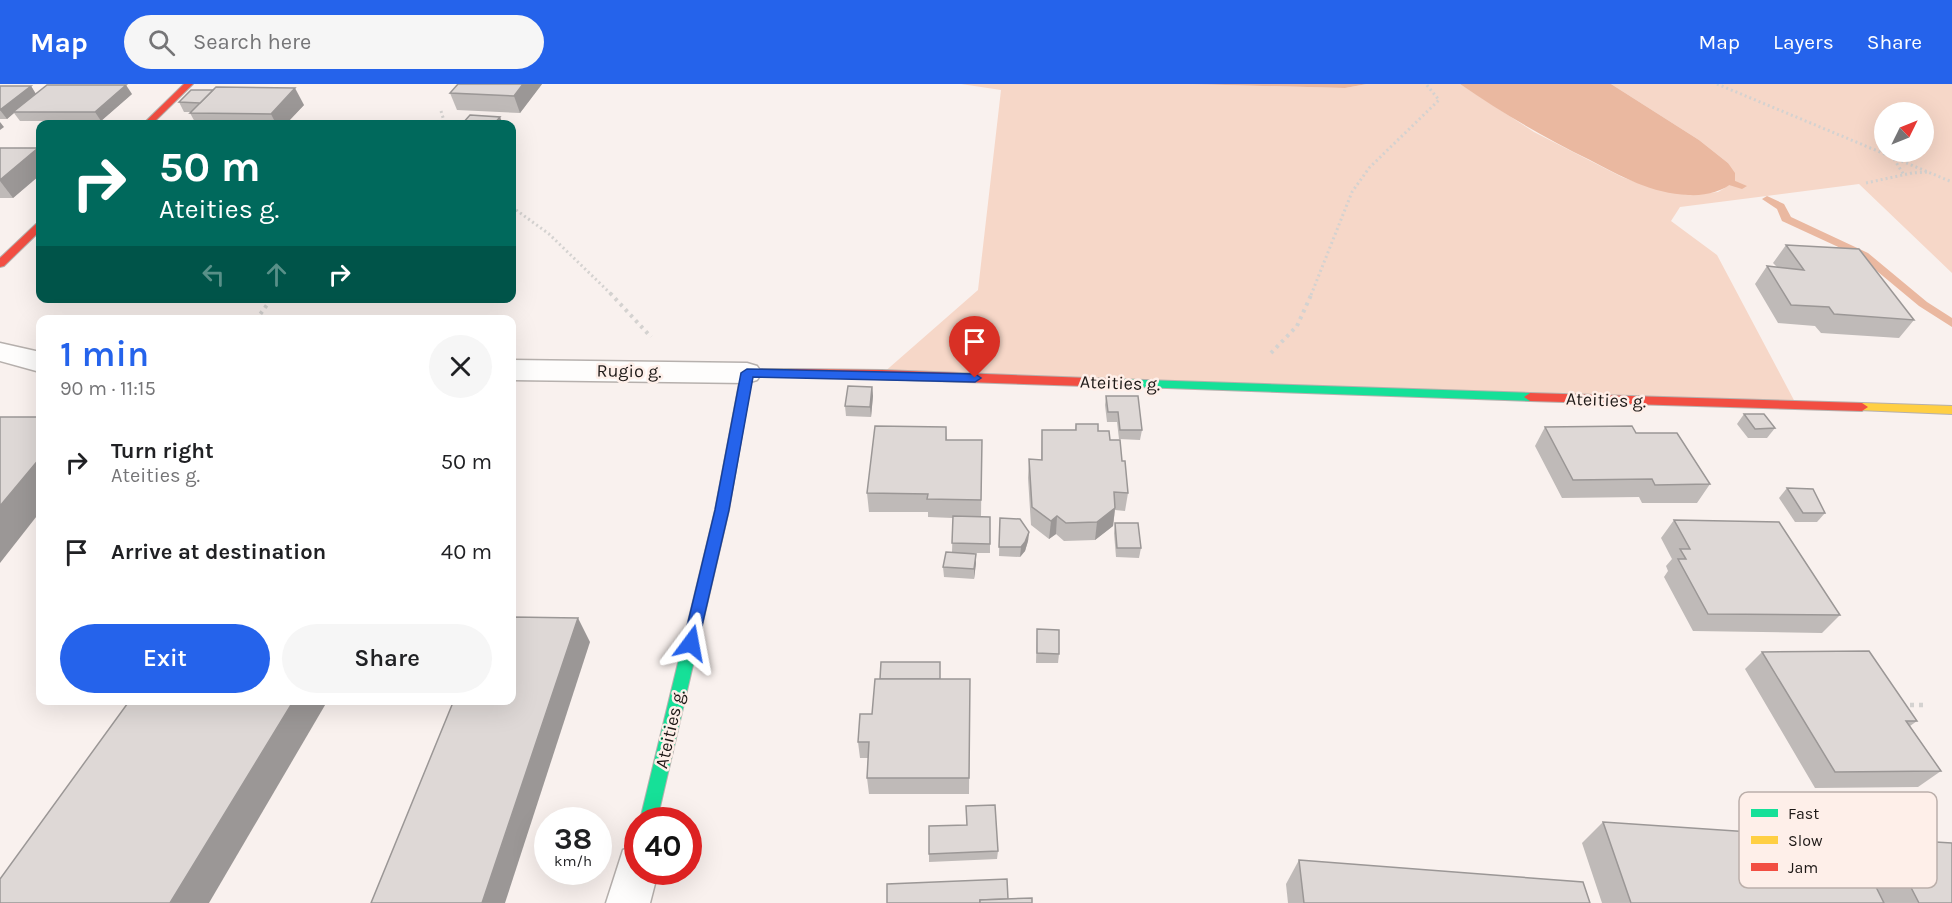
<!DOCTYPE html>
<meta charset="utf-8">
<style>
body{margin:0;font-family:Karla,sans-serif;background:#f6f6f6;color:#202124;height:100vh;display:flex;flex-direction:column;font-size:22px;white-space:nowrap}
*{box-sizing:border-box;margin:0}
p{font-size:20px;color:#757577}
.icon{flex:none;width:33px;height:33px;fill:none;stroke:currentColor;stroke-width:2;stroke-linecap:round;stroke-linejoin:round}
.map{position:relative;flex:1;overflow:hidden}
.sheet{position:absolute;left:36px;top:231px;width:480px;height:390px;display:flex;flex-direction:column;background:#fff;border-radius:12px;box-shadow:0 6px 24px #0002}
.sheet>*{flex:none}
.hud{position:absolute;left:36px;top:36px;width:480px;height:183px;border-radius:12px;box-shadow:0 6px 24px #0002;background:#00695c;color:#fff;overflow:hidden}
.needle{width:39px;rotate:47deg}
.buttons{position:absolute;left:1874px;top:18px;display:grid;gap:12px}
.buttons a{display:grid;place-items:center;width:60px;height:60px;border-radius:50%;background:#fff;box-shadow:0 6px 24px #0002;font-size:30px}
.speed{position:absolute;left:534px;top:723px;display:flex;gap:12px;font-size:30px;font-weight:700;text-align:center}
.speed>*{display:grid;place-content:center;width:78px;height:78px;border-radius:50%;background:#fff;box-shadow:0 6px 24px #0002;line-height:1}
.speed small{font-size:15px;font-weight:400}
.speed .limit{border:9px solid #d22;background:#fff;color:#111}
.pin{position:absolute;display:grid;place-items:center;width:51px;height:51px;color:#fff;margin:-62px -26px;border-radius:50% 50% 50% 0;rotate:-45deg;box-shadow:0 0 6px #0007}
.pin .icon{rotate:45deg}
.me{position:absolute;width:66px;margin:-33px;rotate:13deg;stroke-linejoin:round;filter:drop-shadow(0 0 4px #0008)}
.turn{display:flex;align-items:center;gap:21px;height:126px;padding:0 24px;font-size:27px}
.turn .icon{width:78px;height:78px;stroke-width:2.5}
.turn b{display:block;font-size:42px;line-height:51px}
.lanes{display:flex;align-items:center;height:57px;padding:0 24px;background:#0003;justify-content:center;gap:30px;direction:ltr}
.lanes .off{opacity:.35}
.round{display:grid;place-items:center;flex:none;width:63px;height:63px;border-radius:32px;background:#f6f6f6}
.head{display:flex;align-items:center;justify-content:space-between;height:102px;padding:0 24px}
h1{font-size:36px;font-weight:600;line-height:45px;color:#2563eb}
.action{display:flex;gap:12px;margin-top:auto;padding:12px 24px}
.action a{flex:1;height:69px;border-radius:36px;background:#2563eb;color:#fff;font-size:24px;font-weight:600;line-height:69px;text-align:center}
.action a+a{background:#f6f6f6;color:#202124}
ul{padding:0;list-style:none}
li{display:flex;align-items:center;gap:18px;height:90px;padding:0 24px}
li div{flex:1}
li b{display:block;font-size:22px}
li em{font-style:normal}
header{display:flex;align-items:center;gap:36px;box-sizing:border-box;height:84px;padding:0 30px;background:#2563eb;color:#fff}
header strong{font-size:28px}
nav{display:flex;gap:33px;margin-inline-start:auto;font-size:21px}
.search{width:420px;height:54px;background:#f6f6f6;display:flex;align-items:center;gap:15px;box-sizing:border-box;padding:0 21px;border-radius:33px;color:#757577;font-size:22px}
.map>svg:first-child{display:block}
.green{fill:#f6d7c8;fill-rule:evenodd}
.water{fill:#eab8a0}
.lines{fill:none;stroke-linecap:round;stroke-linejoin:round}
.stream{fill:#eab8a0;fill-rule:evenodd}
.street-casing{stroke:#b6b0ad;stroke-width:3}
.fast-casing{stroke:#b6b0ad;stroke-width:2}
.slow-casing{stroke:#b6b0ad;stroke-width:2}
.jam-casing{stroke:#b6b0ad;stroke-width:2}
.path-far2{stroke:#d4d2d0;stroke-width:3;stroke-dasharray:2 3;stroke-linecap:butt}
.path-far1{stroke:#d4d2d0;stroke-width:4;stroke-dasharray:3 4.5;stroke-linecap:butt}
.path{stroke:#d4d2d0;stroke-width:4.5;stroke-dasharray:4 5;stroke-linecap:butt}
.street{fill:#fefdfc;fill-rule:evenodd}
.fast{fill:#16e098;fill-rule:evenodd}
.slow{fill:#ffcf43;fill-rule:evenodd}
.jam{fill:#f24e42;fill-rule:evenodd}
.wall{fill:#bfbab8}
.shaded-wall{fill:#9b9796}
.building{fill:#ded8d6;stroke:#9b9796;stroke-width:1.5}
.route{fill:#2563eb;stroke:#184099;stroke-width:1.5}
.labels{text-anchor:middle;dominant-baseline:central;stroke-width:5;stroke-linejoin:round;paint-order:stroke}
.street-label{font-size:18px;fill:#1e1917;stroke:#feefe9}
.key{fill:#feefe9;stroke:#bbafaa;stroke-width:1.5}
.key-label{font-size:16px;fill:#1e1917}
</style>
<header>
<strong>Map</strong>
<div class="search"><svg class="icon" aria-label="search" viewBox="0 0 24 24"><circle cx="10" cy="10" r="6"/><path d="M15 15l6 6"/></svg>Search here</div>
<nav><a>Map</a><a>Layers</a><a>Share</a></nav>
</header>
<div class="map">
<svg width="1952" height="819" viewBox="0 0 1952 819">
<rect width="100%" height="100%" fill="#f9f1ee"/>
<path class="green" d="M961,0H1188L1345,4L1367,0H1460L1534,48L1622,93L1649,103L1688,111L1718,108L1733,99L1735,97L1728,79L1699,56L1611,0H1952V189L1859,100L1680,123L1671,137L1717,171L1796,320L882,290L978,206L1001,6ZM1884,28H1923V68H1884Z"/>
<g class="water">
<polygon points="1188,0 1367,0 1345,4"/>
<path d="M1460,0H1611L1699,56L1728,79L1735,89V97C1722,108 1705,112 1688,111C1653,110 1620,92 1590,76C1545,54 1502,29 1460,0Z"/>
</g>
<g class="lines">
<g class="stream">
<polygon points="1733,96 1747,102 1742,105 1729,101 1729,97"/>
<polygon points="1767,112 1784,120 1791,133 1868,169 1927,218 1952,234 1952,243 1919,222 1860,173 1782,137 1777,125 1762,115"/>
</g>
<defs>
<g id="street">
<polygon points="0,259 40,268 40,288 0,277"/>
<polygon points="512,276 747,279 757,282 762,289 757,296 747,299 512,296"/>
<polygon points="638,760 638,788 658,788 650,819 606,819 623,766"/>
</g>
<g id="fast">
<polygon points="747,285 789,285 795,289 789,293 752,293 729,426 657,736 640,736 715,426 741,289"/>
<polygon points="1115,295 1530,309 1536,313 1530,317 1111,302 1109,299"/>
</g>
<polygon id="slow" points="1862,319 1952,322 1952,330 1858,326 1856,323"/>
<g id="jam">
<polygon points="184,0 193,0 152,40 143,40"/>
<polygon points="40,139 40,147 4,182 0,183 0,174 36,140"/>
<polygon points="789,285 882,286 1115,295 1121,299 1115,303 785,292 783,289"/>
<polygon points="1530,309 1862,319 1868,323 1862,327 1530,317 1524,313"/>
</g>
</defs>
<use href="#street" class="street-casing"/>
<use href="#fast" class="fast-casing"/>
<use href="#slow" class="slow-casing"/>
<use href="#jam" class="jam-casing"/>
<g class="path-far2">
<polyline points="1717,0 1952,98"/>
<polyline points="441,27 445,40"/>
<polyline points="1894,75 1904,91"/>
<polyline points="1866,99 1912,89 1927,88"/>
<polyline points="512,123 549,150 612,211"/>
<polyline points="1311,211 1352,108 1369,84 1439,16 1426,0"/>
</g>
<g class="path-far1">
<polyline points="610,209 651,253"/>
<polyline points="256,236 272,214"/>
<polyline points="1271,269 1297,242 1312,209"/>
</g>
<polyline class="path" points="1901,621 1928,621"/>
<use href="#street" class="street"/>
<use href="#fast" class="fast"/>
<use href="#slow" class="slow"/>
<use href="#jam" class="jam"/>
</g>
<g class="wall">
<polygon points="458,0 542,0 520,29 457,26 450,9"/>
<polygon points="0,2 31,2 36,10 132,10 101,37 20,37 14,29 7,35 0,35"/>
<polygon points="179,18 304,21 286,40 196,40 190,29 191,28 184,28"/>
<polygon points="0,64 40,67 40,91 13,114 0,114"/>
<polygon points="1786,161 1914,236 1899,254 1821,249 1815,242 1778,239 1755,200 1767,182 1777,183 1773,179"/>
<polygon points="294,214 361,214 359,216"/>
<polygon points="872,303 873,312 871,333 846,332 845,322"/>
<polygon points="1106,312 1142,346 1140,356 1119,355 1117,338 1107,338 1105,321"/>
<polygon points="1744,330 1775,344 1767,354 1748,354 1737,340"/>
<polygon points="1076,340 1098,347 1110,356 1122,377 1128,409 1125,427 1115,426 1113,442 1095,456 1064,457 1056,450 1049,455 1031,441 1028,394 1029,375 1041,376 1042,346 1075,346"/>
<polygon points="946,343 947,356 982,356 981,433 990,433 990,469 963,469 976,479 974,495 944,493 943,483 952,468 953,434 928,433 928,428 869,428 867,409"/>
<polygon points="1545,343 1636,349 1710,400 1697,419 1642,419 1639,413 1562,414 1535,362"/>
<polygon points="1787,404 1825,429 1817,438 1795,438 1779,414"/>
<polygon points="1000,434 1029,448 1028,457 1025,467 1020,473 999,472"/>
<polygon points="1674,436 1840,531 1822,549 1693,547 1664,493 1668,487 1666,482 1672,475 1661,454"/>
<polygon points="1115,439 1141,464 1139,474 1116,473 1114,449"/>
<polygon points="1037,545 1059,570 1058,579 1036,579"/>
<polygon points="1762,568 1917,637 1910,642 1941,687 1918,703 1815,704 1745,585"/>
<polygon points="940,578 940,595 970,595 969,710 869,710 867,694 868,674 860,674 858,658 872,630 880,595"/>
<polygon points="1603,738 1860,772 1886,755 1952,819 1602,819 1582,759"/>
<polygon points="998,767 997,775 929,778 929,770"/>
<polygon points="1299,776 1590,819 1288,819 1286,800"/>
</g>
<g class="shaded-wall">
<polygon points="523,0 542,0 520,29 514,12"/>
<polygon points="126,1 132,10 101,37 95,28"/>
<polygon points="31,2 37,12 13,28 14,29 7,35 0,26"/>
<polygon points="295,4 304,21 286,40 276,40 271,30"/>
<polygon points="500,33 503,40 494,40"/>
<polygon points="0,38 4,43 0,46"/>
<polygon points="38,64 40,67 40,91 13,114 0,97 0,96"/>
<polygon points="872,303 873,312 871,333 870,323"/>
<polygon points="40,374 40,428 0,479 0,422"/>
<polygon points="1115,424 1113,442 1095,456 1097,438"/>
<polygon points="1057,432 1056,450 1049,455 1051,437"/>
<polygon points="1029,448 1028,457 1025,467 1020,473 1021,463"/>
<polygon points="976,470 976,479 974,495 974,485"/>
<polygon points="578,534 590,558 505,819 482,819"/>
<polygon points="294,616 328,616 209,819 170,819"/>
</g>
<g class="building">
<polygon points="458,0 523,0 514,12 450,9"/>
<polygon points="47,1 126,1 95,28 13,28"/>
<polygon points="0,2 31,2 0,26"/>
<polygon points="216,3 295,4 271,30 190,29"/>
<polygon points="191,6 213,6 200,19 179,18"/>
<polygon points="470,31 500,33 494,40 462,40"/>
<polygon points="0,64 38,64 0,96"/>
<polygon points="1786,161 1859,165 1914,236 1834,230 1829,223 1791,221 1767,182 1804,186"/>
<polygon points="848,302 872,303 870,323 845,322"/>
<polygon points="1106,312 1138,312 1142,346 1120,346 1118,328 1108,328"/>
<polygon points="1744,330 1764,330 1775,344 1755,345"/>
<polygon points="0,333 40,333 40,374 0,422"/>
<polygon points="1076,340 1098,340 1098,347 1109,347 1110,356 1120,356 1122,377 1125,377 1128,409 1114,408 1115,424 1097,438 1066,439 1057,432 1051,437 1032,423 1029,375 1042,376 1042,346 1076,346"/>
<polygon points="875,342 946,343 946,356 982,356 981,416 927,415 928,410 867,409"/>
<polygon points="1632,342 1636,349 1677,349 1710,400 1655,401 1652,395 1573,396 1545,343"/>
<polygon points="1787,404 1813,405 1825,429 1803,429"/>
<polygon points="953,432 990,433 990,460 952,459"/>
<polygon points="1000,434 1020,435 1029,448 1025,458 1021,463 999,463"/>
<polygon points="1674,436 1779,438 1840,531 1708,530 1678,475 1686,475 1680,465 1690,465"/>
<polygon points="1115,439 1138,439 1141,464 1117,464"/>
<polygon points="946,468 976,470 974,485 943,483"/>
<polygon points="512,533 578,534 482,819 371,819 454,616 512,616"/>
<polygon points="1037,545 1059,546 1059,570 1037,569"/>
<polygon points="1869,567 1917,637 1906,637 1941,687 1835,688 1762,568"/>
<polygon points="881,578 940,578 940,595 880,595"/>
<polygon points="875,595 970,595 969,694 867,694 869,658 858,658 860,630 872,630"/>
<polygon points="130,616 294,616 170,819 0,819 0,795"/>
<polygon points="995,721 998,767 929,770 929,742 967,741 966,722"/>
<polygon points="1603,738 1852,755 1884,819 1631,819"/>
<polygon points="1886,755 1952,759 1952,819 1919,819"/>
<polygon points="1299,776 1583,798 1590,819 1304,819"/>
<polygon points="1007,795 1008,815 980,816 980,819 887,819 887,800"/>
<polygon points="1032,814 1032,819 980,819 980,816"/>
</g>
<polygon class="route" points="747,285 975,290 981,294 975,298 753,293 729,426 698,559 696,563 691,565 685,563 683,559 715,426 741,289"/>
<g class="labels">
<g class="street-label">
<text transform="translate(629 287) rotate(1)">Rugio g.</text>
<text transform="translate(1120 299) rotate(2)">Ateities g.</text>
<text transform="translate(1606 316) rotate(2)">Ateities g.</text>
<text transform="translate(670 645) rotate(-77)">Ateities g.</text>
</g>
</g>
<rect x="1739" y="708" width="198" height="96" rx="9" class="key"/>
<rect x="1751" y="725" width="27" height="8" fill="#16e098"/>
<rect x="1751" y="752" width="27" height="8" fill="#ffcf43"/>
<rect x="1751" y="779" width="27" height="8" fill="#f24e42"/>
<g class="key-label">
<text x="1788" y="735">Fast</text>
<text x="1788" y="762">Slow</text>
<text x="1788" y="789">Jam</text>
</g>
</svg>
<div class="buttons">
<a><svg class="needle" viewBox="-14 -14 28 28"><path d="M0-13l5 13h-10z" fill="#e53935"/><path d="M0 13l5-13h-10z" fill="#757577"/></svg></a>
</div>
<div class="speed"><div>38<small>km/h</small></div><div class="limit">40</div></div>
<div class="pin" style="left:975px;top:294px;background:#d93025"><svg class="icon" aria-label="arrive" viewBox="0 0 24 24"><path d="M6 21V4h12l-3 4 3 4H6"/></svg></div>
<svg class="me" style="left:691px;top:559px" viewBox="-20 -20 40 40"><path d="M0-17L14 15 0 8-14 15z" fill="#2563eb" stroke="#fff" stroke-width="4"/></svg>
<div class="hud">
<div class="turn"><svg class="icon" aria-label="right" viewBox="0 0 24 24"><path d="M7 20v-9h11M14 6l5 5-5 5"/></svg><div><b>50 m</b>Ateities g.</div></div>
<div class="lanes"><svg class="icon off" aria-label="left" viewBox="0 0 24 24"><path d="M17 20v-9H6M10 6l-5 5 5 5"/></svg><svg class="icon off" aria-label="ahead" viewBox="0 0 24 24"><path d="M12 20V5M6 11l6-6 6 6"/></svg><svg class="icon" aria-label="right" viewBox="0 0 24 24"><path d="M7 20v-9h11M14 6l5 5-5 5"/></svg></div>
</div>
<section class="sheet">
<div class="head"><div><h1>1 min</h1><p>90 m · 11:15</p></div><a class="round"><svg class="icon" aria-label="close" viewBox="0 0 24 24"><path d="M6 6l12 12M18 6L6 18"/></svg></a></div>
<ul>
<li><svg class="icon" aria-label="right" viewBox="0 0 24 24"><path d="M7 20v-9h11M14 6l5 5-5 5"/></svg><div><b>Turn right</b><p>Ateities g.</p></div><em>50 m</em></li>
<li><svg class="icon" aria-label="arrive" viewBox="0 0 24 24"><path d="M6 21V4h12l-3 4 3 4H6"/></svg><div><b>Arrive at destination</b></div><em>40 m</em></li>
</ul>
<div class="action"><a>Exit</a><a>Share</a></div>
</section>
</div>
